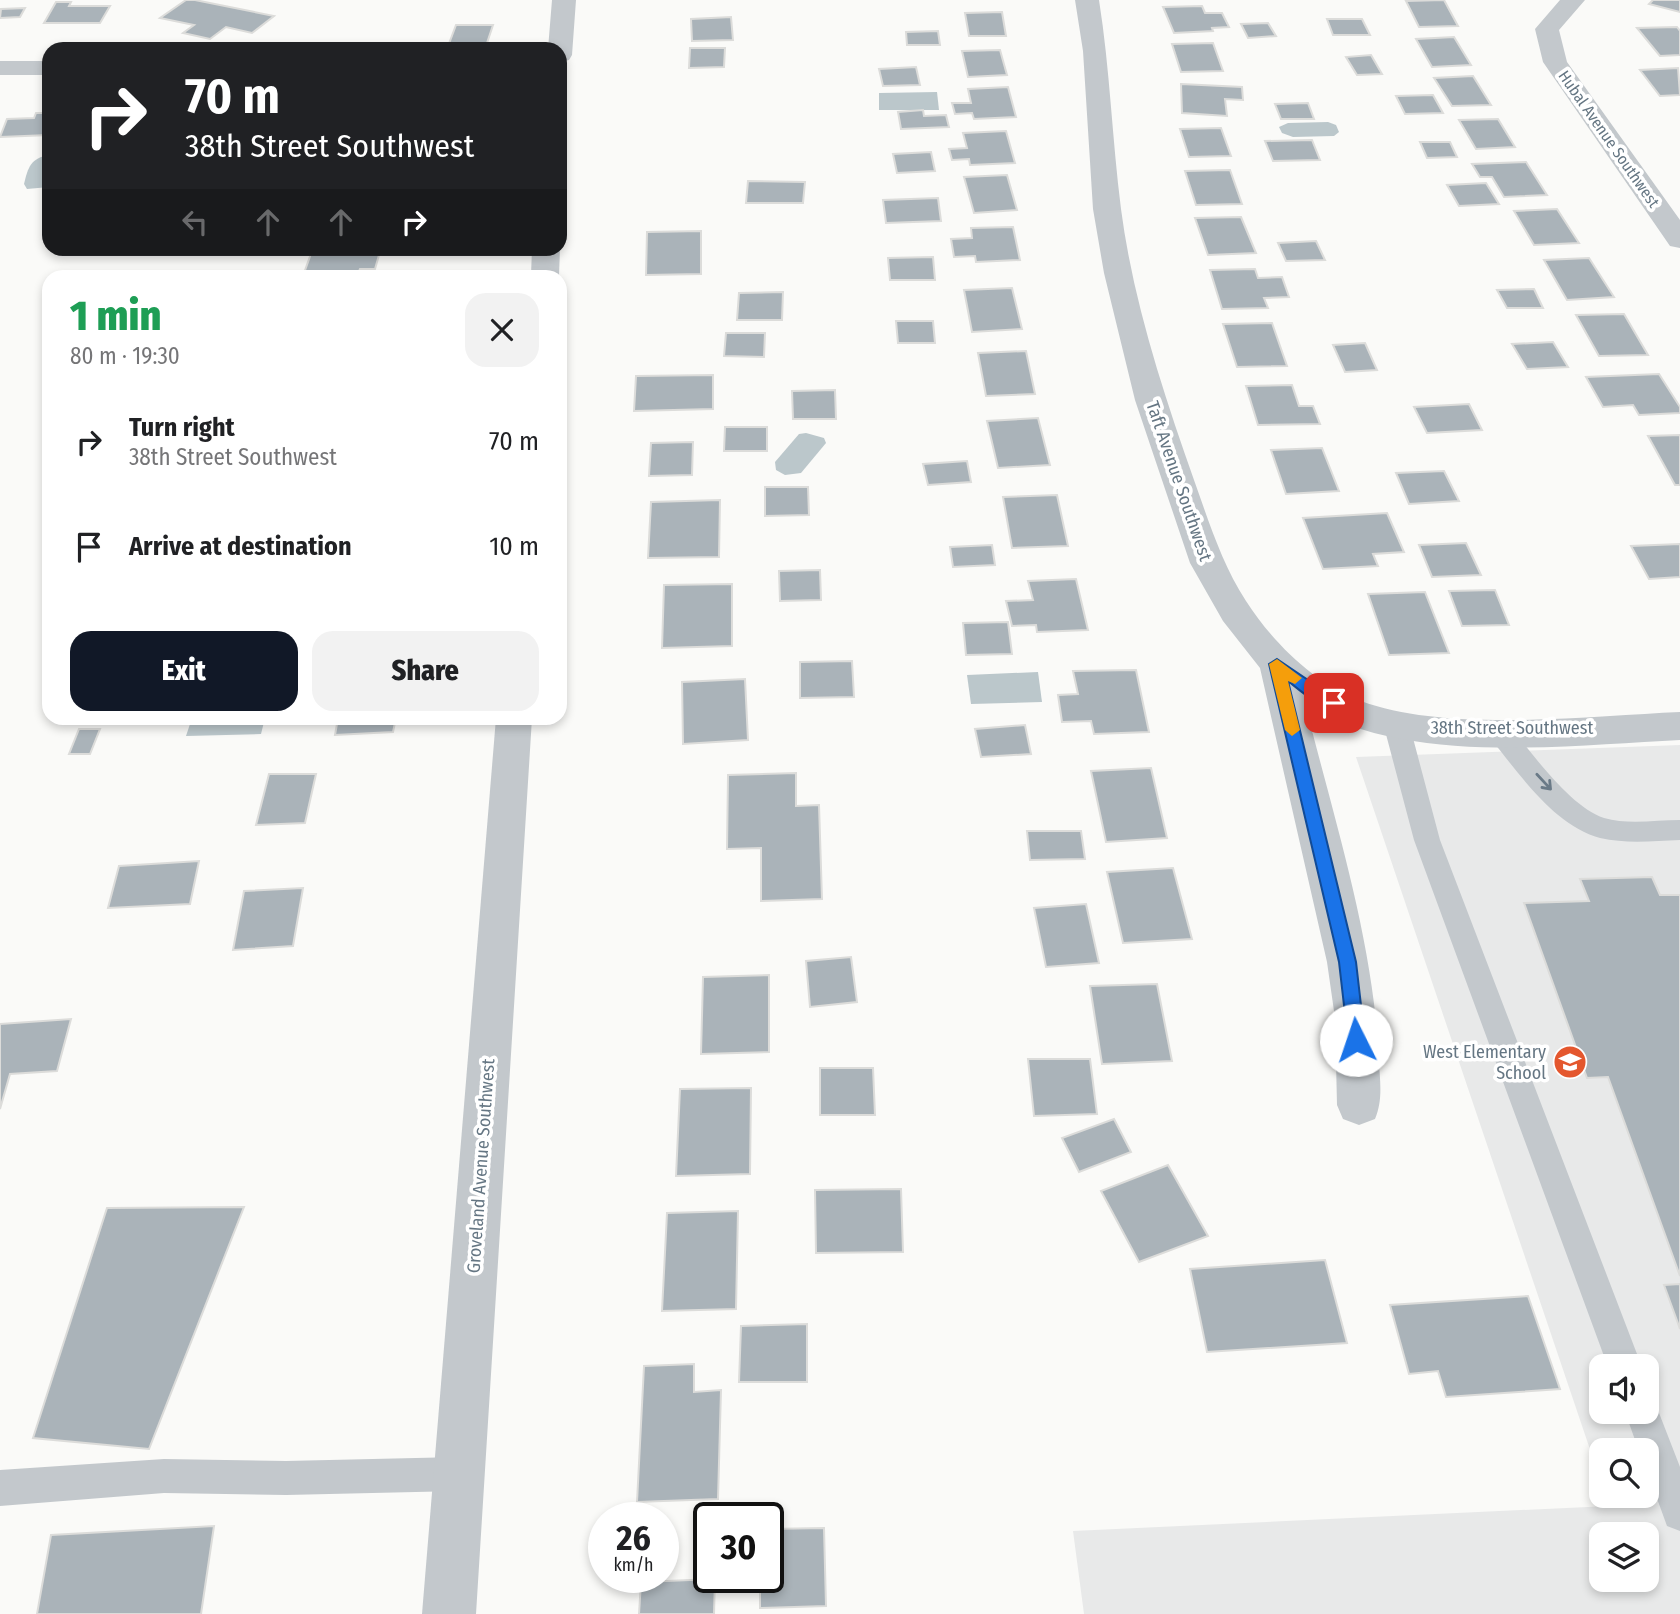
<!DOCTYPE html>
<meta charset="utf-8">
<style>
body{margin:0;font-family:"Fira Sans Condensed",sans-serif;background:#f2f2f2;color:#202124;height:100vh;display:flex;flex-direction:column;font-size:26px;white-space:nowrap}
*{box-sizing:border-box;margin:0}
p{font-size:23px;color:#757577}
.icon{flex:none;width:38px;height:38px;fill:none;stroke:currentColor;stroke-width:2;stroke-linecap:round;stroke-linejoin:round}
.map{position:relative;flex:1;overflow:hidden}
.side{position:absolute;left:42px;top:270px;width:525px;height:455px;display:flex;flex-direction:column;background:#fff;border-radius:21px;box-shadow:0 4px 10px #0003}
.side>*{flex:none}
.guide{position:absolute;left:42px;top:42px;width:525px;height:214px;border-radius:21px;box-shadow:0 4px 10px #0003;background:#202124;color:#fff;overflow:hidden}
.fabs{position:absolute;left:1589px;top:1354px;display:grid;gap:14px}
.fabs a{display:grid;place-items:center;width:70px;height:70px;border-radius:14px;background:#fff;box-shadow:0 4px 10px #0003;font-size:35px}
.speed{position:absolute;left:588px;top:1502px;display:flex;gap:14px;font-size:35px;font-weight:700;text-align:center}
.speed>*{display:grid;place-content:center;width:91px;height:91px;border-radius:50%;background:#fff;box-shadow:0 4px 10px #0003;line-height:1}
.speed small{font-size:18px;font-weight:400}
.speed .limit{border:4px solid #111;border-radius:10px;background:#fff;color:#111}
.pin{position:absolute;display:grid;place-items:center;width:60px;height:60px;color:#fff;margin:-30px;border-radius:14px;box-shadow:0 4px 10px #0006}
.me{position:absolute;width:77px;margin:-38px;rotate:356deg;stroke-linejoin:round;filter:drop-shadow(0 0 5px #0008)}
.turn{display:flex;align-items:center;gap:24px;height:147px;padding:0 28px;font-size:32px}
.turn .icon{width:91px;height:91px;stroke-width:2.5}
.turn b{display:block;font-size:49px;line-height:60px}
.lanes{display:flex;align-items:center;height:66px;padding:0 28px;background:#0003;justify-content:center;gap:35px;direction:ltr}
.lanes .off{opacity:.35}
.round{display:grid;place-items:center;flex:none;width:74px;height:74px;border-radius:21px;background:#f2f2f2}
.summary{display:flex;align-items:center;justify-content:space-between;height:119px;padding:0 28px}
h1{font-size:42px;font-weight:800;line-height:52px;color:#1e9e55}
.primary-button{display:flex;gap:14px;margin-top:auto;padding:14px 28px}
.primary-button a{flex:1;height:80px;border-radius:21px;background:#111827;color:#fff;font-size:28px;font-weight:800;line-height:80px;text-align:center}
.primary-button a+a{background:#f2f2f2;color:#202124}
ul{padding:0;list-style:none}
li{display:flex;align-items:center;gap:21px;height:105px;padding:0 28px}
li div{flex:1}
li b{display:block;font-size:26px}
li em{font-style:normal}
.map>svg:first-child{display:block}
.built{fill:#e8e9e9;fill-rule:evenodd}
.water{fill:#bbc7cb}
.building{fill:#aab3b9;stroke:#dcdcda;stroke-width:2}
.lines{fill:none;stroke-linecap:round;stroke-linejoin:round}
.service{fill:#c3c8cc;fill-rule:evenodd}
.minor{fill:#c3c8cc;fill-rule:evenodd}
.oneway{stroke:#6a7a87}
.route{fill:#1a73e8;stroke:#114b97;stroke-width:2}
.slow{fill:#f59e0b}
.labels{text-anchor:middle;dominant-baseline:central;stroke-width:7;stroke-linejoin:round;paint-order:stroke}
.far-street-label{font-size:16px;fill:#657683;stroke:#fff}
.street-label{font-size:18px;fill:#657683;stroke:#fff}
.poi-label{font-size:18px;fill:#657683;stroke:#fff;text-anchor:end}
</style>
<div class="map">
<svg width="1680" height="1614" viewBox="0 0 1680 1614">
<rect width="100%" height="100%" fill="#fafaf8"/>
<path class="built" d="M1680,745V1614H1084L1073,1531L1609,1506L1606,1496H1647V1451H1601V1482L1356,757ZM1601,1367H1647V1412H1601ZM1601,1535H1647V1580H1601Z"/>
<g class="water">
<polygon points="937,92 939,110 879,110 879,93"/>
<polygon points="1328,122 1336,125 1339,132 1334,136 1293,137 1282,133 1279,127 1288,123"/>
<path d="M49,155V187L27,189L24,184C28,167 31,158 49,155Z"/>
<polygon points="806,433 824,438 826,443 801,473 785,475 776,470 775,462 799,434"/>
<polygon points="1038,672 1042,702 971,704 967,675"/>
<polygon points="192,718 265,718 261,734 186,736"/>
</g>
<g class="building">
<polygon points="186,0 195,0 274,16 252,33 226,27 210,39 183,33 194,25 160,18"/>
<polygon points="1444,0 1458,26 1419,27 1406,1"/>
<polygon points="1653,0 1680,0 1680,12 1649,4"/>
<polygon points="56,2 71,2 69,6 110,6 100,23 44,23"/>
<polygon points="1202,6 1205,13 1222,13 1229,27 1212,28 1213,31 1174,33 1163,7"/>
<polygon points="25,8 20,17 0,18 1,9"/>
<polygon points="1002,12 1006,36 969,36 965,13"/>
<polygon points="731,17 733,40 692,41 691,19"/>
<polygon points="1327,19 1362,19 1370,35 1333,35"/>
<polygon points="1268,23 1276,36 1248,38 1241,24"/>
<polygon points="456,25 493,25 485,49 447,49"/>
<polygon points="1677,27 1680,31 1680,55 1660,56 1637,28"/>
<polygon points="938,31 940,45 907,45 906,32"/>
<polygon points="1454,37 1471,65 1432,67 1416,39"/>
<polygon points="1213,43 1223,71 1181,72 1172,44"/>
<polygon points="690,48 725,48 724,67 689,68"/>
<polygon points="1000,50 1007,75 968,77 962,51"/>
<polygon points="1371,55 1382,74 1357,75 1346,57"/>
<polygon points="916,67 920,85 883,86 879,69"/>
<polygon points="1678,68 1680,95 1660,96 1640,70"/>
<polygon points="1473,76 1491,105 1452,106 1434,78"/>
<polygon points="1181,84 1242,87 1243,100 1225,99 1227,116 1182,113"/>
<polygon points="1008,87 1016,117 974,119 972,113 955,114 952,103 971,103 968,89"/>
<polygon points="1433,95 1443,113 1405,114 1396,96"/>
<polygon points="1308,103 1314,119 1281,119 1275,104"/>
<polygon points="923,110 924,116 946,115 949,127 901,129 898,112"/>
<polygon points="36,113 49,113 49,135 0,137 7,119 34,118"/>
<polygon points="1498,119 1515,147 1476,149 1459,120"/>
<polygon points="1221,128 1231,156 1189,157 1180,129"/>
<polygon points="1006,131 1015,163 970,165 969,159 952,160 949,149 967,148 963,133"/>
<polygon points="1312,140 1320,160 1273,161 1265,141"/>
<polygon points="1420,142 1450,142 1457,157 1427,158"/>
<polygon points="931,152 935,171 897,173 893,154"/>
<polygon points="1526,162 1547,195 1504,197 1492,177 1480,177 1472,164"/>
<polygon points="1230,170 1242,204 1196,205 1185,171"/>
<polygon points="1007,175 1017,210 974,213 964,177"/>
<polygon points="748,181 805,182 803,203 746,203"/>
<polygon points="1486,183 1499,204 1459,206 1447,185"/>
<polygon points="938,198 941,221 886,223 883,200"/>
<polygon points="1557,209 1579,243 1534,245 1514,211"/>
<polygon points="1241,217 1256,253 1208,255 1195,218"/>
<polygon points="1013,227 1020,260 976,262 975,256 954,257 951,239 972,238 971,228"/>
<polygon points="701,231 701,274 646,275 647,232"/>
<polygon points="1316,241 1325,260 1286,261 1278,243"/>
<polygon points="313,248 359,248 357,255 379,255 375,269 360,269 357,276 303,276"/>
<polygon points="933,257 935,280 890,280 888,258"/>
<polygon points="1589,258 1614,297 1567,300 1544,260"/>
<polygon points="1255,269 1258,278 1282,277 1289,297 1264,298 1268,308 1222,309 1210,270"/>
<polygon points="1012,288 1022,329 972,332 964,290"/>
<polygon points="1534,289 1543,308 1507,308 1497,290"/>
<polygon points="783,292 782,320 737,320 739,293"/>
<polygon points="1624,314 1648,355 1599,356 1576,315"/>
<polygon points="896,321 933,321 935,343 898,343"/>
<polygon points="1272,323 1287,366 1237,367 1223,324"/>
<polygon points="726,333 765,333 764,357 724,356"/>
<polygon points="1553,342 1568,367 1527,369 1512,344"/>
<polygon points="1365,343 1377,370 1345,372 1333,345"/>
<polygon points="1026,351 1035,394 986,396 978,353"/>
<polygon points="1659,374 1680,407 1680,413 1639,415 1633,405 1603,407 1586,377"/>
<polygon points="713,375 713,409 634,411 636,376"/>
<polygon points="1292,385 1299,406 1313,406 1320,424 1258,425 1246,386"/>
<polygon points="835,390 836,419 793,419 792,391"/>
<polygon points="1469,404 1482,430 1427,433 1414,407"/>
<polygon points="1038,418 1050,465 998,468 987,421"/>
<polygon points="725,427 767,427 767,451 724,451"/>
<polygon points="1680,435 1680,485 1675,485 1648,436"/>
<polygon points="693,442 692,475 649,476 651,443"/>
<polygon points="1322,448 1339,491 1286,494 1271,450"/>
<polygon points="967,461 971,482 928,485 923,464"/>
<polygon points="1444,471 1459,501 1409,504 1396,473"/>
<polygon points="765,487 808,487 809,515 765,516"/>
<polygon points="1057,495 1068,546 1012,548 1003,497"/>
<polygon points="720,500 719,557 648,558 651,502"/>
<polygon points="1387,513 1404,552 1373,554 1378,566 1323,569 1303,518"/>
<polygon points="1466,543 1481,575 1432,577 1419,545"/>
<polygon points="1680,544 1680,577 1649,579 1631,546"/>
<polygon points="992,545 995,565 953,567 950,547"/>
<polygon points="820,570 821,600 780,601 779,571"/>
<polygon points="1076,579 1088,630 1037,632 1036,625 1012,626 1006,601 1033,600 1028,581"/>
<polygon points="732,584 732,646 662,648 664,585"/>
<polygon points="1495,590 1509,625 1462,626 1449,591"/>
<polygon points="1425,592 1449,653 1389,655 1368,594"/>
<polygon points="1008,622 1012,654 966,655 963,623"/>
<polygon points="852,661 854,697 800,698 800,662"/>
<polygon points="1136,670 1149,732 1094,734 1091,721 1062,722 1058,695 1078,694 1073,671"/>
<polygon points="745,679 748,740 683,744 682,682"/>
<polygon points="338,718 396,718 393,732 335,735"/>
<polygon points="1025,725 1031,754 981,757 975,729"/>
<polygon points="79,729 100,729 90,754 69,754"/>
<polygon points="1151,768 1167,838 1106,842 1091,771"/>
<polygon points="796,773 796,806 819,805 822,899 761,901 761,848 727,849 728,775"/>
<polygon points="269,774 316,774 305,823 256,825"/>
<polygon points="1027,831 1081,831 1085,859 1030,860"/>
<polygon points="199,861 190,904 108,908 119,866"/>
<polygon points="1173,868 1192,939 1123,943 1107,872"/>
<polygon points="1652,877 1660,895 1680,895 1680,1276 1608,1077 1587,1078 1524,903 1589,901 1580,879"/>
<polygon points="303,888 293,946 233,950 244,891"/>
<polygon points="1086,904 1099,963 1046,967 1034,908"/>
<polygon points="851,957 857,1002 810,1007 806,961"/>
<polygon points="769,975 769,1052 701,1054 703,977"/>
<polygon points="1157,984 1172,1061 1102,1064 1090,986"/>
<polygon points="71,1019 57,1071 10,1074 0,1109 0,1024"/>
<polygon points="1028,1059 1090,1059 1097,1114 1034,1116"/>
<polygon points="820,1068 873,1068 875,1115 820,1115"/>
<polygon points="751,1088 750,1174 676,1176 680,1089"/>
<polygon points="1114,1119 1131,1152 1079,1172 1062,1138"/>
<polygon points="1168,1165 1208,1236 1139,1262 1101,1191"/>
<polygon points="901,1189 903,1252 816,1253 815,1190"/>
<polygon points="244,1207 149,1449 33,1438 107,1208"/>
<polygon points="738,1211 736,1309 662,1311 667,1213"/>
<polygon points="1325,1260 1347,1343 1207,1352 1190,1269"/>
<polygon points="1680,1284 1680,1329 1664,1285"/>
<polygon points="1528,1296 1560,1389 1446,1397 1438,1371 1409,1374 1390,1305"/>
<polygon points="807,1324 807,1382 739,1382 741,1326"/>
<polygon points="694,1364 694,1392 721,1390 718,1499 637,1502 644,1366"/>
<polygon points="214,1526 201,1614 37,1614 51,1535"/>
<polygon points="824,1528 826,1606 760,1608 760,1577 768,1577 768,1529"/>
<polygon points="715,1579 714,1614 639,1614 641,1582"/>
</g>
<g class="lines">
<g class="service">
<polygon points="1396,714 1405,716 1409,723 1440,840 1642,1367 1608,1367 1414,840 1383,723 1387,716"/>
<path d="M1499,722L1508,724C1531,752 1570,807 1604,818C1628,825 1656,820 1680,820V840C1653,841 1626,844 1600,838C1553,825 1519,773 1490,738L1486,731L1490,724Z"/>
<polygon points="1647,1397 1654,1400 1680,1467 1680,1531 1667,1526 1647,1471 1647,1451 1639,1451 1625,1412 1647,1412"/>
<polygon points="459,1457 471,1462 476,1474 471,1486 459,1491 286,1495 164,1493 0,1506 0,1470 164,1459 286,1461"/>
</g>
<g class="minor">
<polygon points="552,0 576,0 572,55 569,60 560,62 560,49 548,49"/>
<path d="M1075,0H1099C1110,69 1112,139 1121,209C1133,301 1163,392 1194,480C1209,522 1222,564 1246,601C1273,643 1315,684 1361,701C1447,733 1588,716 1680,712V740C1568,745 1402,767 1305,703C1334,820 1374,941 1379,1062C1380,1082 1383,1100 1375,1119L1359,1125L1343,1119L1337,1105L1335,1018L1327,962L1260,668L1223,621L1190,563L1135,400L1104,273L1093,209L1083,51Z"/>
<polygon points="1560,0 1585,0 1559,30 1567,62 1680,220 1680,248 1670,246 1543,62 1535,29"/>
<rect x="0" y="61" width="49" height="14"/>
<polygon points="532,248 560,248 559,276 531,276"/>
<polygon points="496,718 532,718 476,1614 422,1614"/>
</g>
</g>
<defs><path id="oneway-shaft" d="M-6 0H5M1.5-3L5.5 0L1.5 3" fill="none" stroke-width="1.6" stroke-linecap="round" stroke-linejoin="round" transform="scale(1.75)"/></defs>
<use class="oneway" href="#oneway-shaft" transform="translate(1544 782) rotate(47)"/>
<path class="route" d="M1277,659L1342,703L1339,707C1322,711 1301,691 1288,681L1356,962L1365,1040L1363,1045L1356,1047L1350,1045L1348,1040L1339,962L1269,664Z"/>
<polygon class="slow" points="1277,659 1302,678 1295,684 1288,681 1300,730 1292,736 1285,730 1269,664"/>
<defs>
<symbol id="school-disc" viewBox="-11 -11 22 22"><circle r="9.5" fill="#e4572e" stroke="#fff"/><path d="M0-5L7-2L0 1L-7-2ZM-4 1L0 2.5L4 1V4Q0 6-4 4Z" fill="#fff"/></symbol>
</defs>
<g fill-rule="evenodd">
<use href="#school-disc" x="1551" y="1043" width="38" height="38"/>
</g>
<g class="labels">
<g class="far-street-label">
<text transform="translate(1609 139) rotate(55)">Hubal Avenue Southwest</text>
</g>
<g class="street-label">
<text transform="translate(1179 481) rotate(71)">Taft Avenue Southwest</text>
<text x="1512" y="728">38th Street Southwest</text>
<text transform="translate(481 1166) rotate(-86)">Groveland Avenue Southwest</text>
</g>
<g class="poi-label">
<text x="1546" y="1052">West Elementary<tspan x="1546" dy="21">School</tspan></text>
</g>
</g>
</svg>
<div class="fabs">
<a><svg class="icon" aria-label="sound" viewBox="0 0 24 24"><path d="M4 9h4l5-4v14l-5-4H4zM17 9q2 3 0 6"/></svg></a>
<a><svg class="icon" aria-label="search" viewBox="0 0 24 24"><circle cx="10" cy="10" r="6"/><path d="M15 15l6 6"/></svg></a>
<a><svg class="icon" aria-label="layers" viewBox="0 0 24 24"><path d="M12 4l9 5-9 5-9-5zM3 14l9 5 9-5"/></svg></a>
</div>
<div class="speed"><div>26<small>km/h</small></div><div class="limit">30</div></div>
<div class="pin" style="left:1334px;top:703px;background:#d93025"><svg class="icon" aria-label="arrive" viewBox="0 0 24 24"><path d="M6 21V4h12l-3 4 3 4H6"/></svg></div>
<svg class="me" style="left:1356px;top:1040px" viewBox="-20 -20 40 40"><circle r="19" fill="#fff"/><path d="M0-13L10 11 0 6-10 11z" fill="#1a73e8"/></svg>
<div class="guide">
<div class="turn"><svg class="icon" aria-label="right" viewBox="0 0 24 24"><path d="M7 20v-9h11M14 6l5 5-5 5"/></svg><div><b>70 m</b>38th Street Southwest</div></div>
<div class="lanes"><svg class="icon off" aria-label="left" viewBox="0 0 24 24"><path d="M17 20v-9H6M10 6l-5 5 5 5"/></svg><svg class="icon off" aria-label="ahead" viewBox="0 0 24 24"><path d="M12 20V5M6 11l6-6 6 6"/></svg><svg class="icon off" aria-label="ahead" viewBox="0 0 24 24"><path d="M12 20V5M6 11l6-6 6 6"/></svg><svg class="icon" aria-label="right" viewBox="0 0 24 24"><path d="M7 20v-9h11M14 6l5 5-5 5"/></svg></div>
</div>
<section class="side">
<div class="summary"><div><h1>1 min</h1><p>80 m · 19:30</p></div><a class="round"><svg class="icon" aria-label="close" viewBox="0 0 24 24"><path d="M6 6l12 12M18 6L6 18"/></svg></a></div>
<ul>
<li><svg class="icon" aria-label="right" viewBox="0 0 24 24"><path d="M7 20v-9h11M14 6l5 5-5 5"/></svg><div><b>Turn right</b><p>38th Street Southwest</p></div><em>70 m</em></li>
<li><svg class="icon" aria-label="arrive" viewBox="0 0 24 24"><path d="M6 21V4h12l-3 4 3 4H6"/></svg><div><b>Arrive at destination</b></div><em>10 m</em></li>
</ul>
<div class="primary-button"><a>Exit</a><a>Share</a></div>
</section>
</div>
